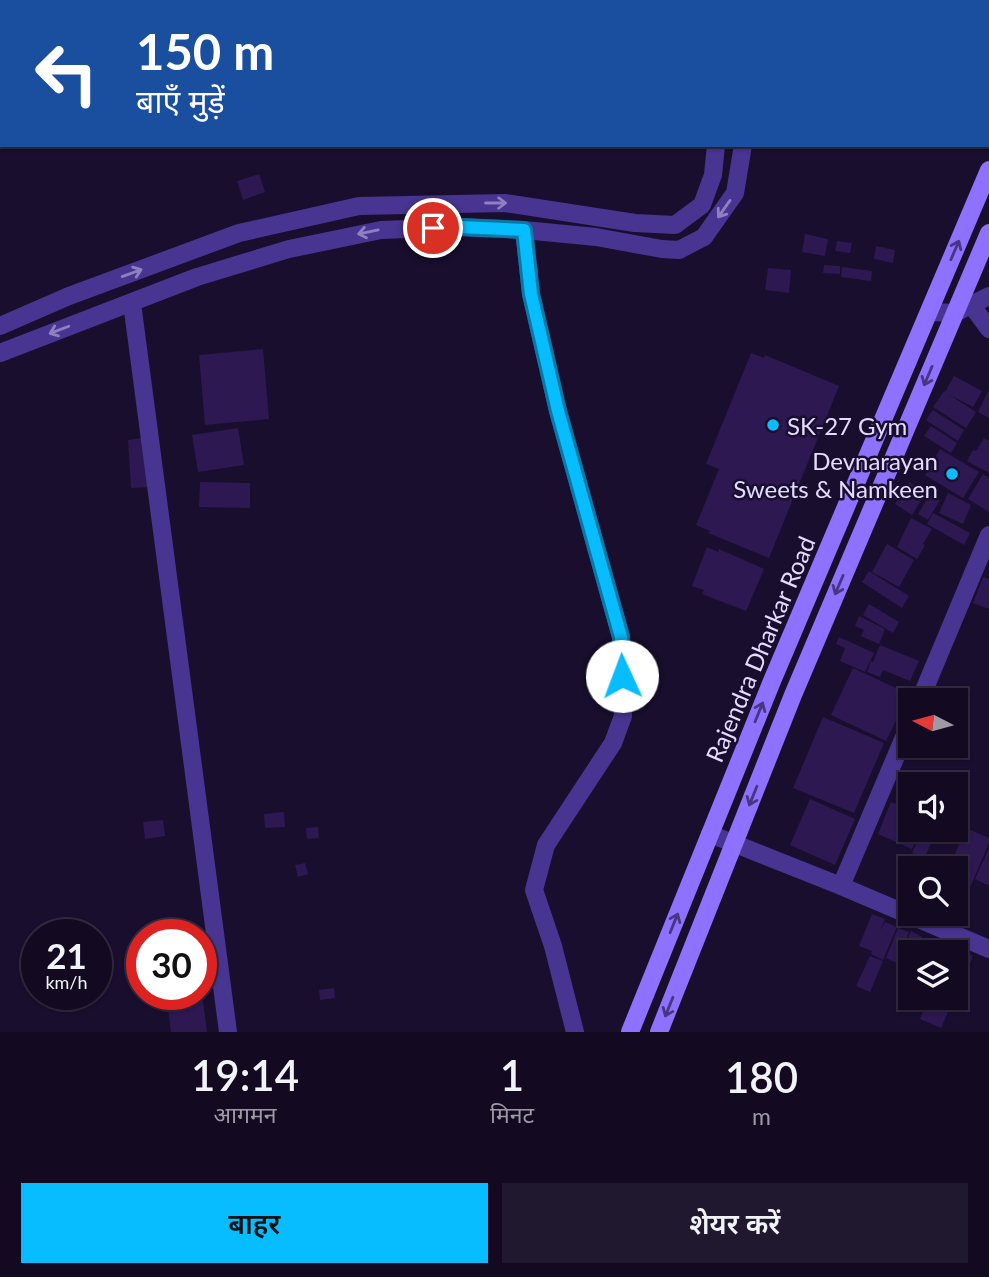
<!DOCTYPE html>
<html lang="hi">
<meta charset="utf-8">
<style>
body{margin:0;font-family:Lato,"Noto Sans Devanagari",sans-serif;background:#20182f;color:#f1f3f6;height:100vh;display:flex;flex-direction:column;font-size:26px;white-space:nowrap}
*{box-sizing:border-box;margin:0}
p{font-size:23px;color:#9d9aa5}
.icon{flex:none;width:38px;height:38px;fill:none;stroke:currentColor;stroke-width:2;stroke-linecap:round;stroke-linejoin:round}
.map{position:relative;height:1032px;overflow:hidden}
.panel{display:flex;flex-direction:column;background:#130a22;flex:1}
.panel>*{flex:none}
.guide{position:absolute;left:0px;top:0px;width:990px;height:147px;box-shadow:0 2px 5px #0004,0 0 0 2px #322b40;background:#1a4fa0;color:#fff;overflow:hidden}
.needle{width:46px;rotate:276deg}
.tools{position:absolute;left:898px;top:688px;display:grid;gap:14px}
.tools a{display:grid;place-items:center;width:70px;height:70px;border-radius:0px;background:#130a22;box-shadow:0 2px 5px #0004,0 0 0 2px #322b40;font-size:35px}
.speed{position:absolute;left:21px;top:919px;display:flex;gap:14px;font-size:35px;font-weight:700;text-align:center}
.speed>*{display:grid;place-content:center;width:91px;height:91px;border-radius:50%;background:#130a22;box-shadow:0 2px 5px #0004,0 0 0 2px #322b40;line-height:1}
.speed small{font-size:18px;font-weight:400}
.speed .limit{border:10px solid #d22;background:#fff;color:#111}
.pin{position:absolute;display:grid;place-items:center;width:60px;height:60px;color:#fff;margin:-30px;border:4px solid #fff;border-radius:50%;box-shadow:0 2px 7px #0007}
.me{position:absolute;width:77px;margin:-38px;rotate:358deg;stroke-linejoin:round;filter:drop-shadow(0 0 5px #0008)}
.turn{display:flex;align-items:center;gap:24px;height:147px;padding:0 21px;font-size:32px}
.turn .icon{width:91px;height:91px;stroke-width:2.5}
.turn b{display:block;font-size:49px;line-height:60px}
.eta{display:flex;justify-content:space-evenly;align-items:center;height:119px;text-align:center}
.eta b{font-size:42px;font-weight:600;line-height:49px}
.cta{display:flex;gap:14px;margin-top:auto;padding:14px 21px}
.cta a{flex:1;height:80px;border-radius:0px;background:#07bcff;color:#111;font-size:28px;font-weight:600;line-height:80px;text-align:center}
.cta a+a{background:#20182f;color:#f1f3f6}
.map>svg:first-child{display:block}
.building{fill:#2d1851}
.lines{fill:none;stroke-linecap:round;stroke-linejoin:round}
.minor{stroke:#483591;stroke-width:18}
.tertiary{stroke:#483591;stroke-width:18}
.secondary{stroke:#8e72ff;stroke-width:18}
.oneway{stroke:#8f80c2}
.oneway2{stroke:#483682}
.route-casing{stroke:#057aa6;stroke-width:18}
.route{stroke:#07bcff;stroke-width:12}
.poi-dot{fill:#07bcff;stroke:#190e2e;stroke-width:2.5}
.labels{text-anchor:middle;dominant-baseline:central;stroke-width:5;stroke-linejoin:round;paint-order:stroke}
.poi-label{font-size:24px;fill:#e5dbff;stroke:#190e2e;text-anchor:start}
.street-label{font-size:24px;fill:#e5dbff;stroke:#190e2e}
</style>
<div class="map">
<svg width="989" height="1032" viewBox="0 0 989 1032">
<rect width="100%" height="100%" fill="#190e2e"/>
<g class="building">
<polygon points="259,174 265,192 243,200 237,181"/>
<polygon points="805,234 828,239 825,256 802,252"/>
<polygon points="837,241 852,243 850,253 835,251"/>
<polygon points="876,246 895,250 893,263 874,259"/>
<polygon points="824,265 840,266 840,274 823,273"/>
<polygon points="842,267 872,271 871,281 841,277"/>
<polygon points="768,268 791,270 789,293 765,290"/>
<polygon points="263,349 269,419 205,425 199,355"/>
<polygon points="751,353 764,358 765,355 839,386 769,558 708,533 710,531 696,525 719,469 706,464"/>
<polygon points="954,376 982,391 973,407 948,394 976,412 966,428 933,407 944,391 945,392"/>
<polygon points="989,389 989,418 978,412"/>
<polygon points="933,410 964,430 958,441 926,420"/>
<polygon points="931,426 957,443 951,453 924,436"/>
<polygon points="238,428 244,465 198,472 192,435"/>
<polygon points="149,437 153,487 131,488 128,440"/>
<polygon points="984,438 989,441 989,473 967,461 973,450 976,451"/>
<polygon points="940,449 979,472 963,498 925,475"/>
<polygon points="983,474 989,478 989,512 968,499"/>
<polygon points="200,482 250,483 250,508 199,507"/>
<polygon points="909,482 926,492 912,515 895,504"/>
<polygon points="948,493 971,505 963,524 939,513"/>
<polygon points="930,494 940,500 928,520 918,514"/>
<polygon points="933,513 970,533 964,545 927,524"/>
<polygon points="911,518 932,529 923,544 925,545 917,559 897,547"/>
<polygon points="887,544 914,560 899,587 872,572"/>
<polygon points="707,547 718,552 719,549 764,569 746,611 702,594 704,590 692,586"/>
<polygon points="869,571 909,596 902,608 862,582"/>
<polygon points="983,577 989,579 989,609 973,603"/>
<polygon points="869,604 899,622 893,633 863,615"/>
<polygon points="859,616 885,629 879,644 861,636 864,630 855,626"/>
<polygon points="839,637 874,653 865,672 840,661 845,648 836,644"/>
<polygon points="880,645 919,661 910,681 883,670 880,677 867,672 871,661 873,662"/>
<polygon points="853,668 909,694 886,741 831,715"/>
<polygon points="823,717 884,743 854,813 793,788"/>
<polygon points="810,799 855,819 835,865 790,845"/>
<polygon points="891,802 910,810 910,830 920,830 912,849 878,834"/>
<polygon points="284,812 285,827 265,828 264,814"/>
<polygon points="163,820 165,836 145,839 143,822"/>
<polygon points="318,827 319,838 307,839 306,828"/>
<polygon points="966,828 989,838 989,843 956,920 942,914 956,914 956,874 961,876 962,875 956,872 956,868 949,868"/>
<polygon points="923,830 937,830 924,859 912,853"/>
<polygon points="989,848 989,886 975,879"/>
<polygon points="305,863 308,874 298,877 295,865"/>
<polygon points="872,914 885,919 880,931 885,922 897,927 883,960 871,954 872,951 859,946"/>
<polygon points="898,928 909,932 900,956 911,931 922,937 915,952 910,952 910,962 907,968 886,958"/>
<polygon points="922,940 934,946 935,943 962,954 963,952 973,956 958,992 956,991 956,952 916,952"/>
<polygon points="870,956 883,961 870,992 856,986"/>
<polygon points="910,975 910,998 924,998 918,1011 899,1004"/>
<polygon points="334,988 335,998 320,1000 319,990"/>
<polygon points="166,994 202,994 207,1032 171,1032"/>
<polygon points="929,998 954,998 941,1028 920,1019"/>
</g>
<g class="lines">
<g class="minor">
<polyline points="524,230 531,294 558,411 621,637 623,716 613,743 546,845 534,890 553,946 575,1032"/>
<polyline points="132,303 228,1032"/>
<polyline points="972,306 989,329"/>
<polyline points="920,700 989,535"/>
<polyline points="710,834 841,886 989,949"/>
<polyline points="841,886 910,723"/>
</g>
<g class="tertiary">
<polyline points="733,2 734,0"/>
<polyline points="756,2 756,0"/>
<polyline points="929,312 955,313 989,296"/>
<polyline points="0,326 69,296 239,233 359,206 505,203 635,223 675,225 702,205 713,175 716,145"/>
<polyline points="0,353 197,277 289,249 381,230 460,227 524,230 596,237 662,249 679,250 704,237 735,193 743,145"/>
</g>
<g class="secondary">
<polyline points="630,1032 772,681 989,170"/>
<polyline points="659,1032 793,695 989,233"/>
</g>
</g>
<defs><path id="oneway-shaft" d="M-6 0H5M1.5-3L5.5 0L1.5 3" fill="none" stroke-width="1.6" stroke-linecap="round" stroke-linejoin="round" transform="scale(1.75)"/></defs>
<g class="oneway">
<use href="#oneway-shaft" transform="translate(496 203)"/>
<use href="#oneway-shaft" transform="translate(724 209) rotate(125)"/>
<use href="#oneway-shaft" transform="translate(368 232) rotate(168)"/>
<use href="#oneway-shaft" transform="translate(132 273) rotate(-20)"/>
<use href="#oneway-shaft" transform="translate(59 330) rotate(159)"/>
</g>
<g class="oneway2">
<use href="#oneway-shaft" transform="translate(955 250) rotate(-67)"/>
<use href="#oneway-shaft" transform="translate(928 376) rotate(113)"/>
<use href="#oneway-shaft" transform="translate(839 585) rotate(113)"/>
<use href="#oneway-shaft" transform="translate(759 712) rotate(-68)"/>
<use href="#oneway-shaft" transform="translate(753 796) rotate(112)"/>
<use href="#oneway-shaft" transform="translate(674 923) rotate(-68)"/>
<use href="#oneway-shaft" transform="translate(669 1007) rotate(112)"/>
</g>
<g class="lines">
<defs>
<polyline id="route" points="433,228 460,227 524,230 531,294 558,411 621,637 622,676"/>
</defs>
<use href="#route" class="route-casing"/>
<use href="#route" class="route"/>
</g>
<g class="poi-dot">
<circle cx="773" cy="425" r="7"/>
<circle cx="952" cy="474" r="7"/>
</g>
<g class="labels">
<g class="poi-label">
<text x="787" y="425">SK-27 Gym</text>
<text x="938" y="460" text-anchor="end">Devnarayan<tspan x="938" dy="28">Sweets &amp; Namkeen</tspan></text>
</g>
<g class="street-label">
<text transform="translate(760 649) rotate(-67)">Rajendra Dharkar Road</text>
</g>
</g>
</svg>
<div class="tools">
<a><svg class="needle" viewBox="-14 -14 28 28"><path d="M0-13l5 13h-10z" fill="#e53935"/><path d="M0 13l5-13h-10z" fill="#9d9aa5"/></svg></a>
<a><svg class="icon" aria-label="sound" viewBox="0 0 24 24"><path d="M4 9h4l5-4v14l-5-4H4zM17 9q2 3 0 6"/></svg></a>
<a><svg class="icon" aria-label="search" viewBox="0 0 24 24"><circle cx="10" cy="10" r="6"/><path d="M15 15l6 6"/></svg></a>
<a><svg class="icon" aria-label="layers" viewBox="0 0 24 24"><path d="M12 4l9 5-9 5-9-5zM3 14l9 5 9-5"/></svg></a>
</div>
<div class="speed"><div>21<small>km/h</small></div><div class="limit">30</div></div>
<div class="pin" style="left:433px;top:228px;background:#d93025"><svg class="icon" aria-label="arrive" viewBox="0 0 24 24"><path d="M6 21V4h12l-3 4 3 4H6"/></svg></div>
<svg class="me" style="left:622px;top:676px" viewBox="-20 -20 40 40"><circle r="19" fill="#fff"/><path d="M0-13L10 11 0 6-10 11z" fill="#07bcff"/></svg>
<div class="guide">
<div class="turn"><svg class="icon" aria-label="left" viewBox="0 0 24 24"><path d="M17 20v-9H6M10 6l-5 5 5 5"/></svg><div><b>150 m</b>बाएँ मुड़ें</div></div>
</div>
</div>
<section class="panel">
<div class="eta">
<div><b>19:14</b><p>आगमन</p></div>
<div><b>1</b><p>मिनट</p></div>
<div><b>180</b><p>m</p></div>
</div>
<div class="cta"><a>बाहर</a><a>शेयर करें</a></div>
</section>
